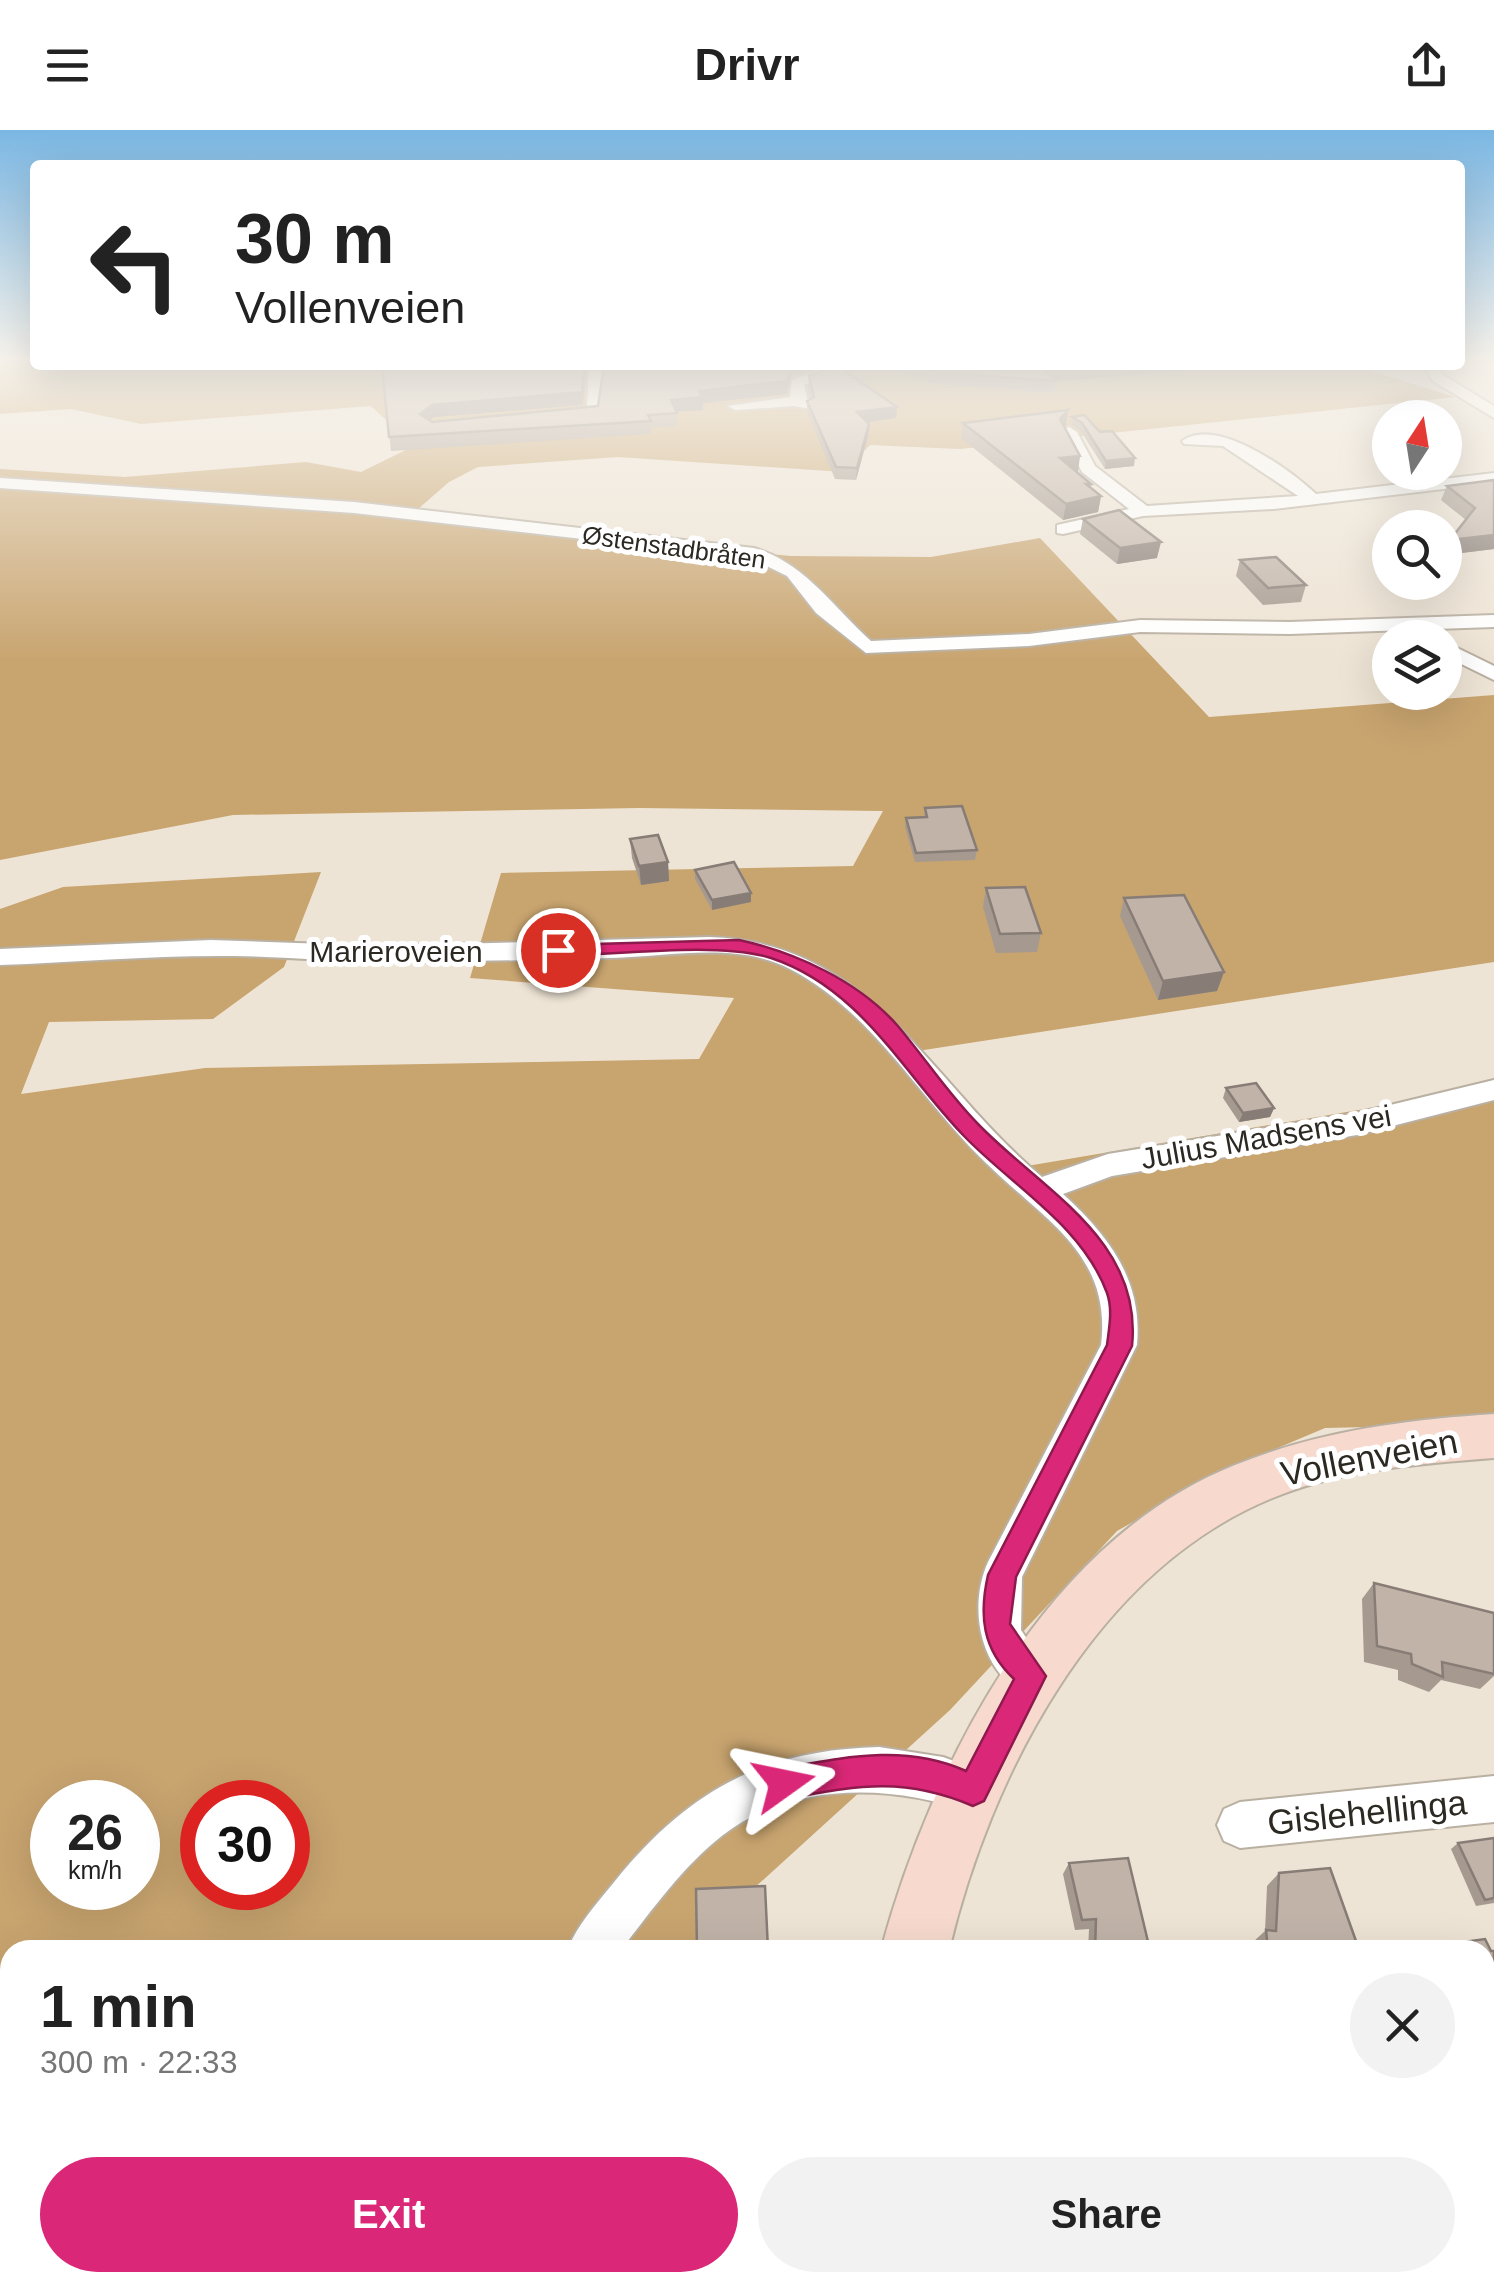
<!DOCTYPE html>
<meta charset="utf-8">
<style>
body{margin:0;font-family:Helvetica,sans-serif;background:#f2f2f2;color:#222;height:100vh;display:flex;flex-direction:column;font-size:38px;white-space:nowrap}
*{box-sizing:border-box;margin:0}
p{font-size:32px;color:#767676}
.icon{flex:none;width:55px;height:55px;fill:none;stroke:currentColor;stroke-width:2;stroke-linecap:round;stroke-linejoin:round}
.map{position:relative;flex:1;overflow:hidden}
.details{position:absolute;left:0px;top:1810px;width:1495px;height:352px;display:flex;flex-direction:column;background:#fff;border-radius:30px 30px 0 0;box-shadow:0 10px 40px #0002}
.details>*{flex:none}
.guide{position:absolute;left:30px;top:30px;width:1435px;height:210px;border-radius:10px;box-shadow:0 10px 40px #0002;background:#fff;color:#222;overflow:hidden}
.needle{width:65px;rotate:12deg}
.controls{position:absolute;left:1372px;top:270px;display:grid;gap:20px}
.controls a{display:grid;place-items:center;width:90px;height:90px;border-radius:50%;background:#fff;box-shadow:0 10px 40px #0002;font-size:50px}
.speed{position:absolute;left:30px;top:1650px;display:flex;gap:20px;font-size:50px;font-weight:700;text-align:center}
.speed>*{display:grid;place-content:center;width:130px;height:130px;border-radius:50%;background:#fff;box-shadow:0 10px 40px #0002;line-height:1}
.speed small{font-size:25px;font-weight:400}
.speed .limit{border:15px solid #d22;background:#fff;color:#111}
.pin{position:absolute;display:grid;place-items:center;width:85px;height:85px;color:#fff;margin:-42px;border:5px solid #fff;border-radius:50%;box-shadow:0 2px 10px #0007}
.me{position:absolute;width:110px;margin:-55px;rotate:78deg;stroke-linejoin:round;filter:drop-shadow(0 0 8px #0008)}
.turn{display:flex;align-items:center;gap:35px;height:210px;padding:0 40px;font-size:45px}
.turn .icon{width:130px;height:130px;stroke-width:2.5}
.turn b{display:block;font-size:70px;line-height:85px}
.round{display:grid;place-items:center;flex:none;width:105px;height:105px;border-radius:52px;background:#f2f2f2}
.head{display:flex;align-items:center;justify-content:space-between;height:170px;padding:0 40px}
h1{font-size:60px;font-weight:700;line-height:75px}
.button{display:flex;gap:20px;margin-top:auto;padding:20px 40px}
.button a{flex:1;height:115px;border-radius:60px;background:#db2777;color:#fff;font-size:40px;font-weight:700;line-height:115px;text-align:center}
.button a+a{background:#f2f2f2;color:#222}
header{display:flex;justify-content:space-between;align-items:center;height:130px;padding:0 40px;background:#fff;font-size:45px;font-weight:700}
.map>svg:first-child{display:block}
.forest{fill:#c8a46f;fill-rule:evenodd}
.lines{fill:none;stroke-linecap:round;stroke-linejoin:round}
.street-casing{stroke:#b9b0a2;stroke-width:4}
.secondary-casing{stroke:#b9b0a2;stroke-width:4}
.street{fill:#fff;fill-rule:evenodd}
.secondary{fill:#f7dacd;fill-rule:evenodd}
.wall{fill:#a69a90}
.shaded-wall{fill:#877d76}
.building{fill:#c1b3a8;stroke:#877d76;stroke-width:2.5}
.route{fill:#db2777;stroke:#8e194d;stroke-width:2.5}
.labels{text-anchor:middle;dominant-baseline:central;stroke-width:10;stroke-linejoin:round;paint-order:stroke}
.far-street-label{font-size:25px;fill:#2c2822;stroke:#fff}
.street-label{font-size:30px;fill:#2c2822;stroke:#fff}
.near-street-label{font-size:35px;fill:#2c2822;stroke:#fff}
</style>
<header><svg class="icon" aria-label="menu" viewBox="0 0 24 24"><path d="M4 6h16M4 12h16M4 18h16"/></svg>Drivr<svg class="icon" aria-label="share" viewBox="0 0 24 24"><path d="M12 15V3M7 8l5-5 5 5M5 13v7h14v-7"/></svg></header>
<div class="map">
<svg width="1494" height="2162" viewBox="0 0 1494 2162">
<rect width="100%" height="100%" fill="#eee4d5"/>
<path class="forest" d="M0,229H35V235H1352L1455,267L960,319L870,315L843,342L618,327L478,337L449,352L418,379L609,408L791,426L931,427L1040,408L1209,587L1494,565V832L911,922L1027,1036L1494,957V1294L1325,1298L1219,1343L1117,1401L950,1580L686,1820H10V2152L321,2153L311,2162H0V779L63,757L321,742L284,837L213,889L49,892L21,964L205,938L699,929L734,868L470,848L501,743L853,736L883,681L639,678L233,685L0,730V339L125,347L306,332L361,342L414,316L371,276L141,294L71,279L0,284ZM52,1672H138V1758H52ZM202,1672H288V1758H202Z"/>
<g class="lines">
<defs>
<g id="street">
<polygon points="589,235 603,235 599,285 551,290 551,284 587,278"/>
<polygon points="833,235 853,235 804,255 810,279 794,276 735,280 728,276 790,267 792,250"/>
<polygon points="1423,235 1437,235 1443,245 1494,276 1494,288 1433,251"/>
<path d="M1069,297L1077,302L1095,336L1147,376L1298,366L1223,316L1184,314L1182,311C1217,286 1289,339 1316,364L1494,343V353L1274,379L1143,386L1063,404L1057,403V395L1129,379L1082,342L1061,302Z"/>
<path d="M0,348L354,372L754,418C804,432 833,477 871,511L1029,504L1140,490L1290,492L1494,485V497L1290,504L1140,502L1029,516L866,523L816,483L787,446L750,428L354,383L0,358Z"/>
<polygon points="1445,512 1494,536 1494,550 1445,526"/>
<path d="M709,807C874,812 929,953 1042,1047L1108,1024L1357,983L1494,950V970L1357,1005L1112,1046L1063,1064C1109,1106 1143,1150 1137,1215L1022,1447L1021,1500L1052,1546L1046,1561L1031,1567C980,1546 967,1478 988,1432L1101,1215C1112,1124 1044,1090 987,1034C920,970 874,883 790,839C736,811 669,827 611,828C543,830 475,831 407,832C349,833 292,827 234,826C156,825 78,832 0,835V819L211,810L383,816Z"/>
<path d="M879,1617L943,1627L989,1644L996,1660L989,1676L973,1683C893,1654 794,1651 723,1705C683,1736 652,1780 621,1820H567C578,1794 597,1773 615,1751C688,1661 762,1620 879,1617Z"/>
<polygon points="1494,1646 1494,1692 1240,1718 1224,1711 1217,1695 1224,1679 1240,1672"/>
<polygon points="334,2152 393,2152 389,2162 330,2162"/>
</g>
<g id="secondary">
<path d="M1494,1284V1328C1418,1334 1341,1339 1270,1369C1095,1442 991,1644 949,1820H881C932,1633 1046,1410 1235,1335C1319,1301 1404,1290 1494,1284Z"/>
<polygon points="830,2152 908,2152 906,2162 828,2162"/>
</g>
</defs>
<use href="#street" class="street-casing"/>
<use href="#secondary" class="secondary-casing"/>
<use href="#street" class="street"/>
<use href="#secondary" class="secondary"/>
</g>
<g class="wall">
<polygon points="881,235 1200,235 1199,240 1056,251 1054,263 935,254"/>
<polygon points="382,236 583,275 434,287 430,290 432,292 598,276 791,246 787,264 703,273 703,280 676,282 677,296 651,298 651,304 391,321"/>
<polygon points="809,246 896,288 867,292 869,294 868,306 856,350 835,349 807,282 807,271 811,268 808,257"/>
<polygon points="1068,280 1064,296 1080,326 1076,342 1090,357 1101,366 1098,382 1063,390 961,308 963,293"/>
<polygon points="1084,285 1134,336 1105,339 1080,300 1071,294 1072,287"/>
<polygon points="1494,350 1494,419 1445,425 1450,410 1466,390 1441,370 1447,356"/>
<polygon points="1083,389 1157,428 1117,434 1080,404"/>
<polygon points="1240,430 1306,455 1301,472 1263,475 1236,446"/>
<polygon points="925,678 977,720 975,730 915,732 905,697 906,688 924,687"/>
<polygon points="630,709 668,732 669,751 641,755 632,728"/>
<polygon points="695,740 751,772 712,780 695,749"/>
<polygon points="986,758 1041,803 1037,822 996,823 983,777"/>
<polygon points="1124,768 1224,842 1217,861 1158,870 1120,786"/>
<polygon points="1226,958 1274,978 1270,987 1239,992 1223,968"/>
<polygon points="1374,1453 1493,1525 1494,1546 1480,1559 1441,1550 1429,1562 1398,1550 1398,1540 1364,1532 1362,1469"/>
<polygon points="1494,1708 1494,1773 1476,1776 1451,1719 1458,1713"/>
<polygon points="1069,1733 1150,1820 1088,1820 1089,1799 1075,1800 1063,1744"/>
<polygon points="1279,1743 1356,1811 1372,1820 1255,1820 1254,1811 1265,1801 1267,1756"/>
<polygon points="1485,1809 1491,1821 1494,1821 1494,1988 1489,1989 1485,1979 1485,1820 1435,1820 1441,1815"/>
</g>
<g class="shaded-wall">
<polygon points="1481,229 1494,229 1494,232 1480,233"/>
<polygon points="586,235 583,275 434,287 422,297 420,284 432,275"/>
<polygon points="791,235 822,235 791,246 787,264 703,273 703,280 671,282 671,270"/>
<polygon points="1106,235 1200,235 1199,240 1056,251 1044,240"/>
<polygon points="897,277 896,288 856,294 857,282"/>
<polygon points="1068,280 1066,295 1058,304 1060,289"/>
<polygon points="869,294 868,306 856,350 857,338"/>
<polygon points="1080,326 1078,342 1058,344 1060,328"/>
<polygon points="1135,328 1134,336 1105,339 1106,331"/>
<polygon points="1086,354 1091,354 1088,369 1101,366 1098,382 1063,390 1066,374"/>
<polygon points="1494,405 1494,419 1445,425 1450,410"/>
<polygon points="1161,412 1157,428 1117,434 1120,418"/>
<polygon points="668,732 669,751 641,755 639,736"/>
<polygon points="751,763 751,772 712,780 712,770"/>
<polygon points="1224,842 1217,861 1158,870 1163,851"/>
<polygon points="1274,978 1270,987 1239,992 1243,983"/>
</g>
<g class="building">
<polygon points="414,235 584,235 582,262 432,275 420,284 432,292 598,276 604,235 791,235 787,251 699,261 703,267 671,270 677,283 648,285 651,291 389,307 382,236"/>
<polygon points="836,235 897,277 857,282 869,294 857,338 836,337 807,271 814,267 809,246"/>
<polygon points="916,235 1106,235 1044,240 1056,251 936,242"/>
<polygon points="1068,280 1060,289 1080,326 1060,328 1091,354 1086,354 1101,366 1066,374 963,293"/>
<polygon points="1084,285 1100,302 1112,301 1135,328 1106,331 1082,293 1072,287"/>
<polygon points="1494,350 1494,405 1450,410 1475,378 1447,356"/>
<polygon points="1119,380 1161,412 1120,418 1083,389"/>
<polygon points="1276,427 1306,455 1268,458 1240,430"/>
<polygon points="962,676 977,720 916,723 906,688 927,687 925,678"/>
<polygon points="658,705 668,732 639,736 630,709"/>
<polygon points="734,732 751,763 712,770 695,740"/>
<polygon points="1025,757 1041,803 1000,804 986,758"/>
<polygon points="1184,765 1224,842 1163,851 1124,768"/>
<polygon points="1256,953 1274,978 1243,983 1226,958"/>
<polygon points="1374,1453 1494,1483 1494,1544 1442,1532 1443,1547 1412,1534 1411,1524 1377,1516"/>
<polygon points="1494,1708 1494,1768 1485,1770 1458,1713"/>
<polygon points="1128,1728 1150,1820 1095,1820 1096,1789 1082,1790 1069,1733"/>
<polygon points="1330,1738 1356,1811 1371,1813 1372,1820 1268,1820 1266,1800 1276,1801 1279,1743"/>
<polygon points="765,1756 768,1820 697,1820 696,1759"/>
<polygon points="1485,1809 1491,1821 1494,1821 1494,1949 1485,1928 1485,1820 1444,1820 1441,1815"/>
</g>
<linearGradient id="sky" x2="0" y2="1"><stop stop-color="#7bb7e3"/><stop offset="0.43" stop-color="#f7f3ec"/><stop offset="1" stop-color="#f7f3ec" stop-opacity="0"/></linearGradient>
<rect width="1494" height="532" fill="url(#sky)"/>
<path class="route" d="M739,810C795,822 858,851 897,895C925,928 949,965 979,995C1043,1061 1143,1110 1132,1216L1016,1447L1010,1494L1046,1546L984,1671L973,1676C902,1646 857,1656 784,1669L773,1664L768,1653L773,1642L784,1638C846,1627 906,1614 966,1641L1014,1549C982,1519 979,1485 988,1445L1107,1215C1109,1198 1113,1180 1107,1163C1082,1095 1012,1056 964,1006C903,943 861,858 771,828C718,811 616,825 558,826L549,820L558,815Z"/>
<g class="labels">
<g class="far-street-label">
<text transform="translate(674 417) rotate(8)">Østenstadbråten</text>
</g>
<g class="street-label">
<text x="396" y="821">Marieroveien</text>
<text transform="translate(1266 1007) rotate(-10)">Julius Madsens vei</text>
</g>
<g class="near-street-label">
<text transform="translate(1369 1327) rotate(-11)">Vollenveien</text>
<text transform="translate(1367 1682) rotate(-6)">Gislehellinga</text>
</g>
</g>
</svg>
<div class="controls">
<a><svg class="needle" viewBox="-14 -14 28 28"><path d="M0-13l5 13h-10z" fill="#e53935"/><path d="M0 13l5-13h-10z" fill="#767676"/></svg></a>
<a><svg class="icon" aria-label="search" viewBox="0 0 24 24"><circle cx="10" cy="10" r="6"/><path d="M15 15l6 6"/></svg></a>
<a><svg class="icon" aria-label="layers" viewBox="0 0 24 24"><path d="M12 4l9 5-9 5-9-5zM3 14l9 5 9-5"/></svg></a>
</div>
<div class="speed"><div>26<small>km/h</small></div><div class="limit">30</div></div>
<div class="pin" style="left:558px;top:820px;background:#d93025"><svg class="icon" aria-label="arrive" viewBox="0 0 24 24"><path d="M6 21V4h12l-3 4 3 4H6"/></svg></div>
<svg class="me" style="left:784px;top:1653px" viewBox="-20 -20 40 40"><path d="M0-17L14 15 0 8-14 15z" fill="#db2777" stroke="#fff" stroke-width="4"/></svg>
<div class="guide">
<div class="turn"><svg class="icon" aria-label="left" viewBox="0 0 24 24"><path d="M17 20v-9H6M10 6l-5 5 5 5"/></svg><div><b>30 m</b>Vollenveien</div></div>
</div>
<section class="details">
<div class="head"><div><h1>1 min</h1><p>300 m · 22:33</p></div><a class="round"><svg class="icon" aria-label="close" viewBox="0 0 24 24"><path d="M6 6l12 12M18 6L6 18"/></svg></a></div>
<div class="button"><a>Exit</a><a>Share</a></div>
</section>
</div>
